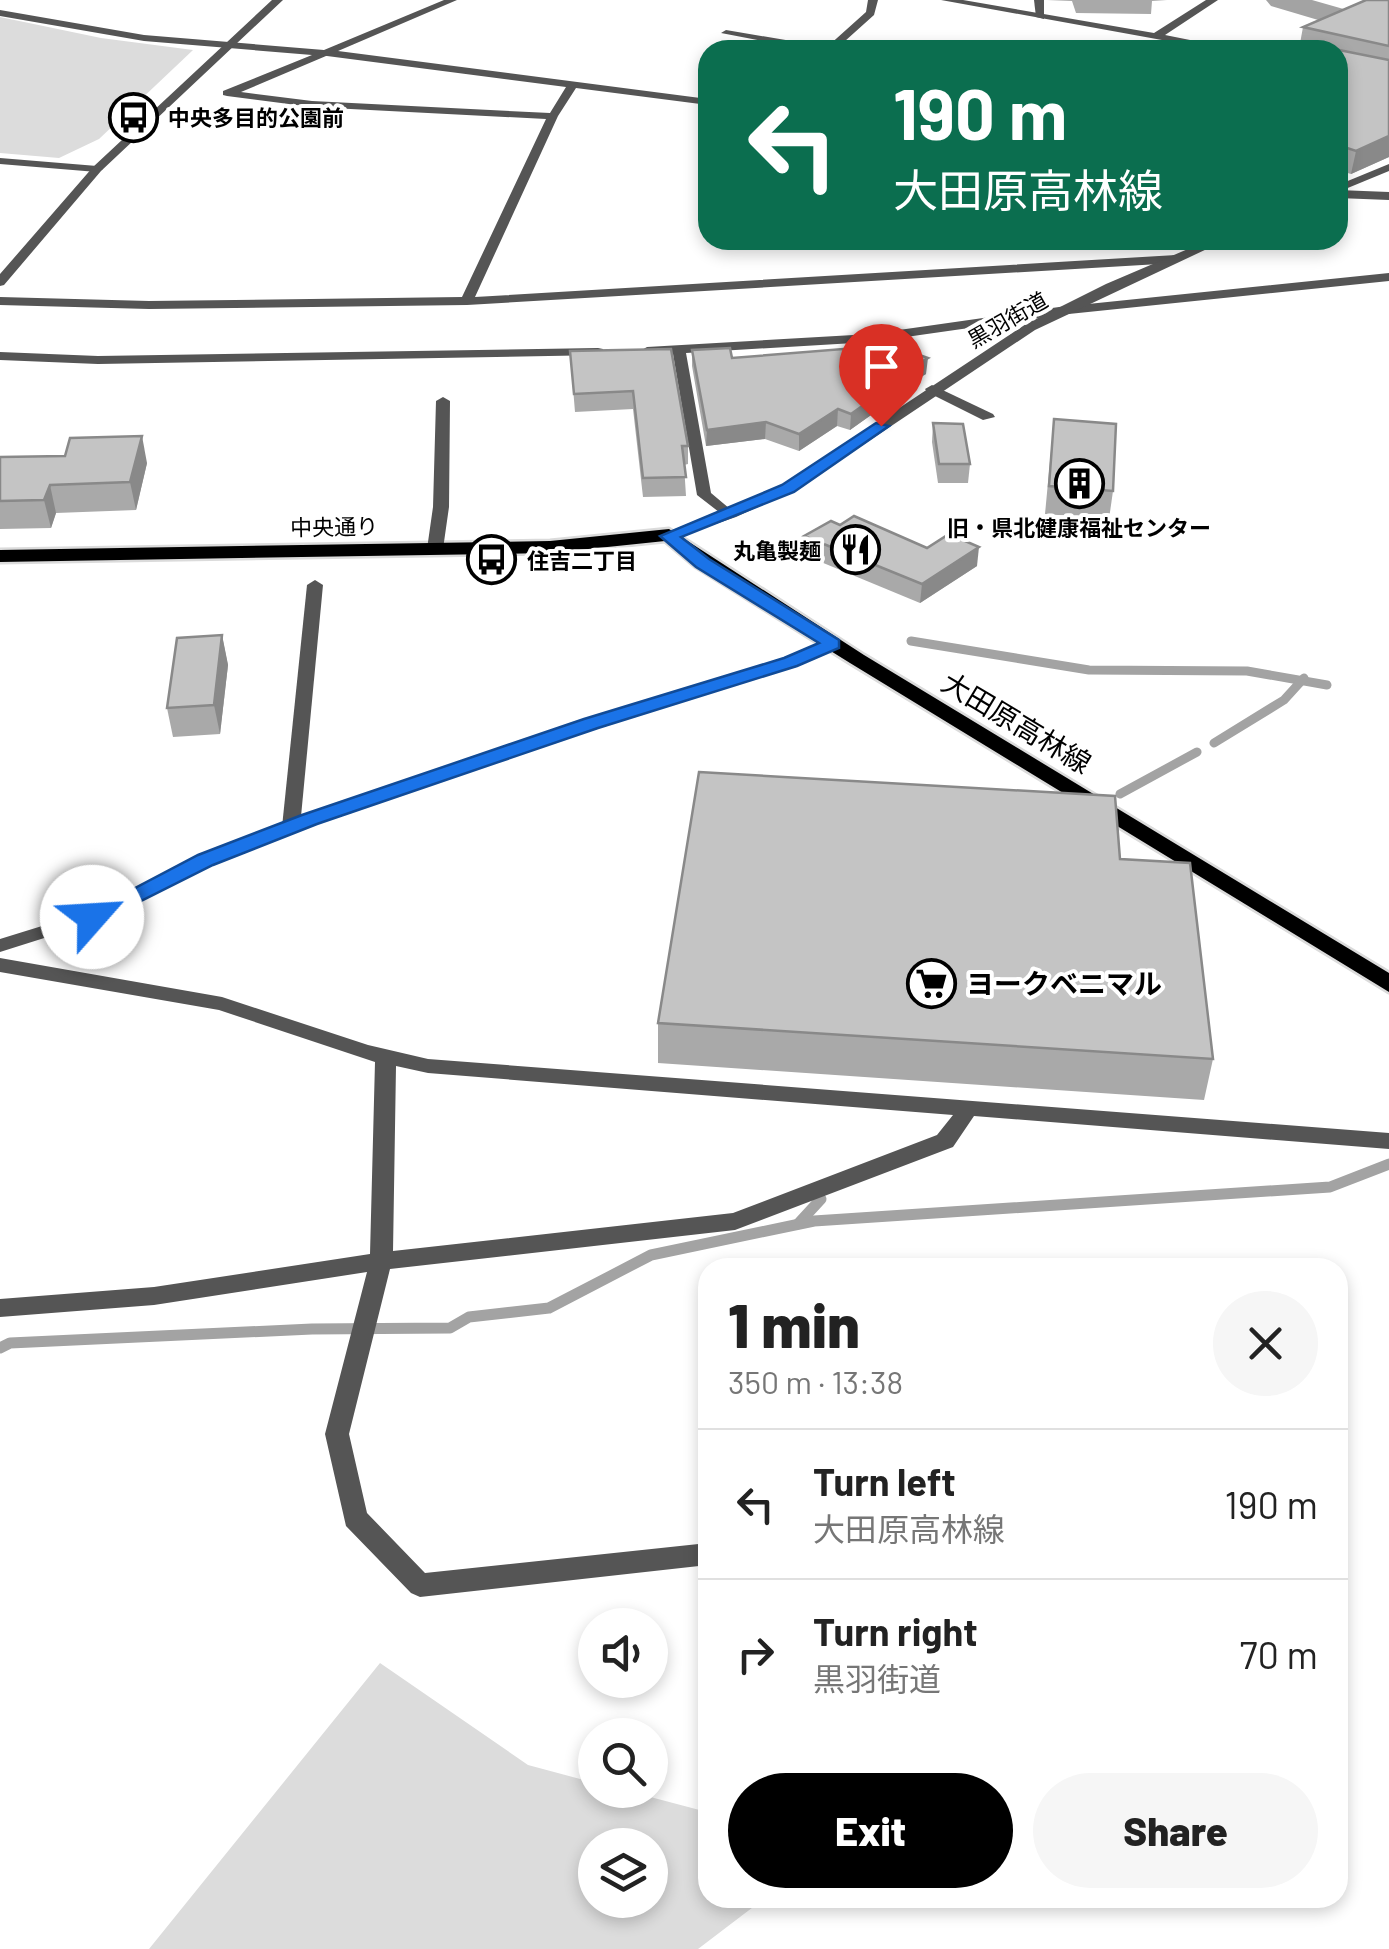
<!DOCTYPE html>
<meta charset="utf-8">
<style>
body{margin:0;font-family:Barlow,"Noto Sans JP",sans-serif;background:#f6f6f6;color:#222;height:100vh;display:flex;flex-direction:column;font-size:38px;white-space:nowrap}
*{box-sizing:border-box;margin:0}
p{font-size:32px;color:#767676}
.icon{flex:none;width:55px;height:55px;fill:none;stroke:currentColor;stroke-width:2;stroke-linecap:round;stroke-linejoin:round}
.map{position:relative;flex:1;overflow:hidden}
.sheet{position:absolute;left:698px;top:1258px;width:650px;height:650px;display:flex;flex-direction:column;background:#fff;border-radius:30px;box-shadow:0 5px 15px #0003}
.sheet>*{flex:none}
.banner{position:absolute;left:698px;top:40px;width:650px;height:210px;border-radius:30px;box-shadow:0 5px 15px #0003;background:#0b6e4f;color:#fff;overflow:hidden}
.controls{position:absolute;left:578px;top:1608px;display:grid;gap:20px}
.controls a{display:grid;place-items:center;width:90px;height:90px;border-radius:50%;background:#fff;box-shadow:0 5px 15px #0003;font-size:50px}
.pin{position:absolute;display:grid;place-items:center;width:85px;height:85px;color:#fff;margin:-102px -42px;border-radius:50% 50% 50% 0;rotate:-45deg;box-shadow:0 0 10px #0007}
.pin .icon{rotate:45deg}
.me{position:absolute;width:110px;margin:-55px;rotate:64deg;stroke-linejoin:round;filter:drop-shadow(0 0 8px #0008)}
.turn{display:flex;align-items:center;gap:35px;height:210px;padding:0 30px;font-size:45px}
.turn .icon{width:130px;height:130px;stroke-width:2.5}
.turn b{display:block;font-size:70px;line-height:85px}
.round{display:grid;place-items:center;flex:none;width:105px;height:105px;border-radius:52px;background:#f6f6f6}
.overview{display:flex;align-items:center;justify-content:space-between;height:170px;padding:0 30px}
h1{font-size:60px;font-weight:800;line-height:75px}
.primary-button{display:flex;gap:20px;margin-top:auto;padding:20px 30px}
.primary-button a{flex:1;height:115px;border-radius:60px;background:#000;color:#fff;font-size:40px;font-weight:800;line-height:115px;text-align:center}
.primary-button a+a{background:#f6f6f6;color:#222}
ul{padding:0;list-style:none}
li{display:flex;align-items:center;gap:30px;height:150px;padding:0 30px;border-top:2px solid #e0e0e0}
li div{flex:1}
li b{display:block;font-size:38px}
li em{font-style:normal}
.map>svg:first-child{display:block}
.green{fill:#dcdcdc;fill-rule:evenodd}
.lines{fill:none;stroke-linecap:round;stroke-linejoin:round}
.stream-far1{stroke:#a3a3a3;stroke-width:9}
.stream{stroke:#a3a3a3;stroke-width:11}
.river{fill:#a3a3a3;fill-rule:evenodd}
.primary-casing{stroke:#dbdbdb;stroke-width:5}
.minor{fill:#555;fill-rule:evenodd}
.tertiary{fill:#555;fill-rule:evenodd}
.primary{fill:#000;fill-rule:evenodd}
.wall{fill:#a9a9a9}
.shaded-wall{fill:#898989}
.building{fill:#c4c4c4;stroke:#898989;stroke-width:2.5}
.route{fill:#1a73e8;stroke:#114b97;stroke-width:2.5}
.labels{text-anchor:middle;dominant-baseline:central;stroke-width:8;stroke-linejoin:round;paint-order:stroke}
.far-poi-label{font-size:22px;font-weight:bold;fill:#000;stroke:#fff;text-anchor:start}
.far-street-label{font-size:22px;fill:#000;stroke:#fff}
.street-label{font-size:28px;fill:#000;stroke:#fff}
.poi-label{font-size:28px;font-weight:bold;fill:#000;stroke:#fff;text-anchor:start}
</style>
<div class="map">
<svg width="1389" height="1949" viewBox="0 0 1389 1949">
<rect width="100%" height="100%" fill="#fff"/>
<g class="green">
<polygon points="0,17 101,38 193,50 99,139 59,158 0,153"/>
<path d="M380,1663L528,1765L595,1783V1790H624L707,1812L708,1898H765L698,1949H149ZM595,1845H650V1900H595Z"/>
</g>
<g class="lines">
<g class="stream-far1">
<polyline points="911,641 1089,670 1247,671 1327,685"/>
<polyline points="1214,743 1284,700 1304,678"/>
<polyline points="1120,794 1197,752"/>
</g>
<g class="stream">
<polyline points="798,1224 821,1199"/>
<polyline points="0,1348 10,1343 312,1329 450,1328 469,1317 549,1308 651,1255 814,1221 1330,1187 1389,1164"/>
</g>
<polygon class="river" points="1266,0 1312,0 1389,22 1389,41 1271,6"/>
<defs>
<polygon id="primary" points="669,529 864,655 1389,973 1389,992 850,663 696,567 665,541 550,553 0,562 0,550 550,541"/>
</defs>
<use href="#primary" class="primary-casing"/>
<g class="minor">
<path d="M444,0H457L338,51L708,99V105L576,88L558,116L475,297L1176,255L1182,259L1176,263L467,305L149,309L0,305V297L149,301L462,297L546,119L312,107L227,96L223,95V91L312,55L144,41L0,16V10L144,35L324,50ZM326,56H327L566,87L550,113L312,101L241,92Z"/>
<polygon points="868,0 878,0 874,15 835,50 809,50 721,33 726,30 827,47 866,12"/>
<polygon points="1034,0 1044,0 1044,19 1036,17"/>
<polygon points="0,158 97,166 103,169 97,172 0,164"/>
<polygon points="1338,190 1389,192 1389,200 1338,198"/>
<polygon points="1389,273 1389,281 1059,315 871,342 686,353 711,493 736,514 728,519 697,495 673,354 647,355 640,351 647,347 871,334 1059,307"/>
<polygon points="598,348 603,349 603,355 98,364 0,360 0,352 98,356"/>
<polygon points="932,385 993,414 995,417 983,420 927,392 925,389"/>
<polygon points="443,397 450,401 449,507 443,549 435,554 427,549 433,507 436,401"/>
<polygon points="315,580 323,585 300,827 291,833 282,827 307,585"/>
<path d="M0,958L222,997L368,1045L428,1059L1389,1133V1149L974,1116L953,1147L735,1230L390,1269L349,1434L367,1513L425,1573L708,1543V1565L420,1597L411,1593L346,1526L325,1434L367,1272L154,1305L0,1317V1299L154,1287L370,1254L375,1062L219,1010L0,972ZM396,1066L428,1073L953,1115L937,1135L733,1213L393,1251Z"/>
</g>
<g class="tertiary">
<polygon points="272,0 283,0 101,171 4,285 0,286 0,274 93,167"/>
<polygon points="941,0 963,0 1154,33 1206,0 1218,0 1165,35 1240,50 1217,50"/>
<polygon points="1389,164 1389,171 1338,192 1338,185"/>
<polygon points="1209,240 1226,240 1035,330 797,489 736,517 669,540 661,535 786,483 1026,324 1106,284"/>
<polygon points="833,639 841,644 839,648 796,666 597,728 316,824 212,864 98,921 0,952 0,939 84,913 198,856 304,816 585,720 784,658"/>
</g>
<use href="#primary" class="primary"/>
</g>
<g class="wall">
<polygon points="1047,0 1167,0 1152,1 1151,14 1076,13 1072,1"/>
<polygon points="1389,0 1389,157 1351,174 1338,170 1338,50 1299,49 1303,27"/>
<polygon points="671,349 688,446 688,464 684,465 686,496 643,497 633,409 575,412 570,351"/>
<polygon points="692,350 732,358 873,359 926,374 902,388 902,393 850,430 837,426 799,451 765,439 706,446 692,366"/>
<polygon points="1054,419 1113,491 1109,519 1045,514"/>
<polygon points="933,423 970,464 968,483 938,483 932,442"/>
<polygon points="0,457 147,463 136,510 56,513 51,528 0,529"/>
<polygon points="840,525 927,548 977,566 920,603 804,555 804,536"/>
<polygon points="222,635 228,665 220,734 173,737 167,708"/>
<polygon points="1120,859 1213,1059 1204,1100 658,1063 658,1023"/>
</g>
<g class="shaded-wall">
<polygon points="1389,136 1389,157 1351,174 1356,151"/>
<polygon points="928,358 926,374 902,388 902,393 850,430 851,414 898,375"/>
<polygon points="838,409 837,426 799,451 799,434"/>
<polygon points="766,422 765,439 706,446 707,430"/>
<polygon points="142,436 147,463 136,510 130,482"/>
<polygon points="50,485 56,513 51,528 44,500"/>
<polygon points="979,547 977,566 920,603 922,584"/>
<polygon points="222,635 228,665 220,734 214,705"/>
</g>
<g class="building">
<polygon points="1366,0 1389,0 1389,46 1303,27"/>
<polygon points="1339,50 1389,60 1389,136 1356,151 1338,145 1338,51"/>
<polygon points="894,346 928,358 898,375 903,377 851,414 838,409 799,434 766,422 707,430 692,350 730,348 732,358 868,347 873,359"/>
<polygon points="671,349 688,446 682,446 686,477 643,478 633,391 574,394 570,351"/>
<polygon points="1054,419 1116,424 1113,491 1049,486"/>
<polygon points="933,423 963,424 970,464 939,464"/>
<polygon points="142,436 130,482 50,485 44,500 0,501 0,457 65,456 70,438"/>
<polygon points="854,516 927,548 949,534 979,547 922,584 804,536 831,521 840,525"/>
<polygon points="222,635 214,705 167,708 177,638"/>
<polygon points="699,772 1115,796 1120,859 1190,863 1213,1059 658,1023"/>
</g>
<polygon class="route" points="876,423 889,426 794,492 681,537 709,559 839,640 839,648 797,666 598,728 317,824 213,865 99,922 92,924 80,917 198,855 302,815 584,719 784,658 819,643 696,567 660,536 782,485"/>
<defs>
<symbol id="bus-ring" viewBox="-11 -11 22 22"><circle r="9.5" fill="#fff" stroke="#000" stroke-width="1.5"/><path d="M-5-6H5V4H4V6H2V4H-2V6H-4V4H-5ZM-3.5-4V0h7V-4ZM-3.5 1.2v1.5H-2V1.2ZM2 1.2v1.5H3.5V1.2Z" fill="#000"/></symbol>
<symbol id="building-ring" viewBox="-11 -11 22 22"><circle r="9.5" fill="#fff" stroke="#000" stroke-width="1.5"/><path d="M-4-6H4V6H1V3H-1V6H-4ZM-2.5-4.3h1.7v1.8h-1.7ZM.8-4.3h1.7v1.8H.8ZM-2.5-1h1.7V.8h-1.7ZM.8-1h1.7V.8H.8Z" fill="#000"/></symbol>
<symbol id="restaurant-ring" viewBox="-11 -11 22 22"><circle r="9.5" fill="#fff" stroke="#000" stroke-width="1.5"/><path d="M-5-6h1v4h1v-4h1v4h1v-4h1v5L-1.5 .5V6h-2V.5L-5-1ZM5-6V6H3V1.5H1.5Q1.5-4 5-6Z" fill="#000"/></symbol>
<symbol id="supermarket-ring" viewBox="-11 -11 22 22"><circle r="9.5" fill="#fff" stroke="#000" stroke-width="1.5"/><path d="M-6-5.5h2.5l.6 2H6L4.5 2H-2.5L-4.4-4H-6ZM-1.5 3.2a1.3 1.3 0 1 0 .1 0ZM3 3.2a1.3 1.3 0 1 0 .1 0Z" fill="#000"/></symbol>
</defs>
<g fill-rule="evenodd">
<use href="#bus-ring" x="106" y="90" width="55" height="55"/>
<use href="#building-ring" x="1052" y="456" width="55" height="55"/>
<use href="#restaurant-ring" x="828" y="522" width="55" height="55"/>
<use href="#bus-ring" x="464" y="532" width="55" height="55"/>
<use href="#supermarket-ring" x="904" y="956" width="55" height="55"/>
</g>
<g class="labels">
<g class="far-poi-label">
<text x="168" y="117">中央多目的公園前</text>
<text x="1079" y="527" text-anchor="middle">旧・県北健康福祉センター</text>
<text x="821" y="550" text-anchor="end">丸亀製麺</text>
<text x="527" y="560">住吉二丁目</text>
</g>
<g class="far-street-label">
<text transform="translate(1007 319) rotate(-30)">黒羽街道</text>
<text transform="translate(334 526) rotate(-1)">中央通り</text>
</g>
<g class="street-label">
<text transform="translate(1017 722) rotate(31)">大田原高林線</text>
</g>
<g class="poi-label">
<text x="966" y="983">ヨークベニマル</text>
</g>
</g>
</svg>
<div class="controls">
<a><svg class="icon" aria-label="sound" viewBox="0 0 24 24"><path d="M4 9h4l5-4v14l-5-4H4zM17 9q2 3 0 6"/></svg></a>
<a><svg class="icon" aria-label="search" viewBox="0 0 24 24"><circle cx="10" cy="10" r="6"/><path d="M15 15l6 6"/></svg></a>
<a><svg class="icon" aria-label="layers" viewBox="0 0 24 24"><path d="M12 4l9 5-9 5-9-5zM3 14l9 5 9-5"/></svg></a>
</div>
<div class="pin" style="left:881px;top:426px;background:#d93025"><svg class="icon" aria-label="arrive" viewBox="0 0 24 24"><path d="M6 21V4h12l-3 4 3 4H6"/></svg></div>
<svg class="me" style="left:92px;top:917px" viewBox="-20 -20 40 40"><circle r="19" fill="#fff"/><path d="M0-13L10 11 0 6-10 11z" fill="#1a73e8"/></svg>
<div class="banner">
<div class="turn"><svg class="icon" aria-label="left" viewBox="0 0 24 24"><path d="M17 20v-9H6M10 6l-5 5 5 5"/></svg><div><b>190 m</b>大田原高林線</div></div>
</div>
<section class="sheet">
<div class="overview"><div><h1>1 min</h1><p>350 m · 13:38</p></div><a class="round"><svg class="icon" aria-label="close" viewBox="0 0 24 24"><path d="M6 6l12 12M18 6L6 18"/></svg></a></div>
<ul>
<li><svg class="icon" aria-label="left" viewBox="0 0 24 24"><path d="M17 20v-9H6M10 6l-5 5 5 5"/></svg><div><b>Turn left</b><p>大田原高林線</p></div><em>190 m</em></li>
<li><svg class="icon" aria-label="right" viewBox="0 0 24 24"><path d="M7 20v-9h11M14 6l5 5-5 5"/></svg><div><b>Turn right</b><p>黒羽街道</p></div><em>70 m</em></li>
</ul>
<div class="primary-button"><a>Exit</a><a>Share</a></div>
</section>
</div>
